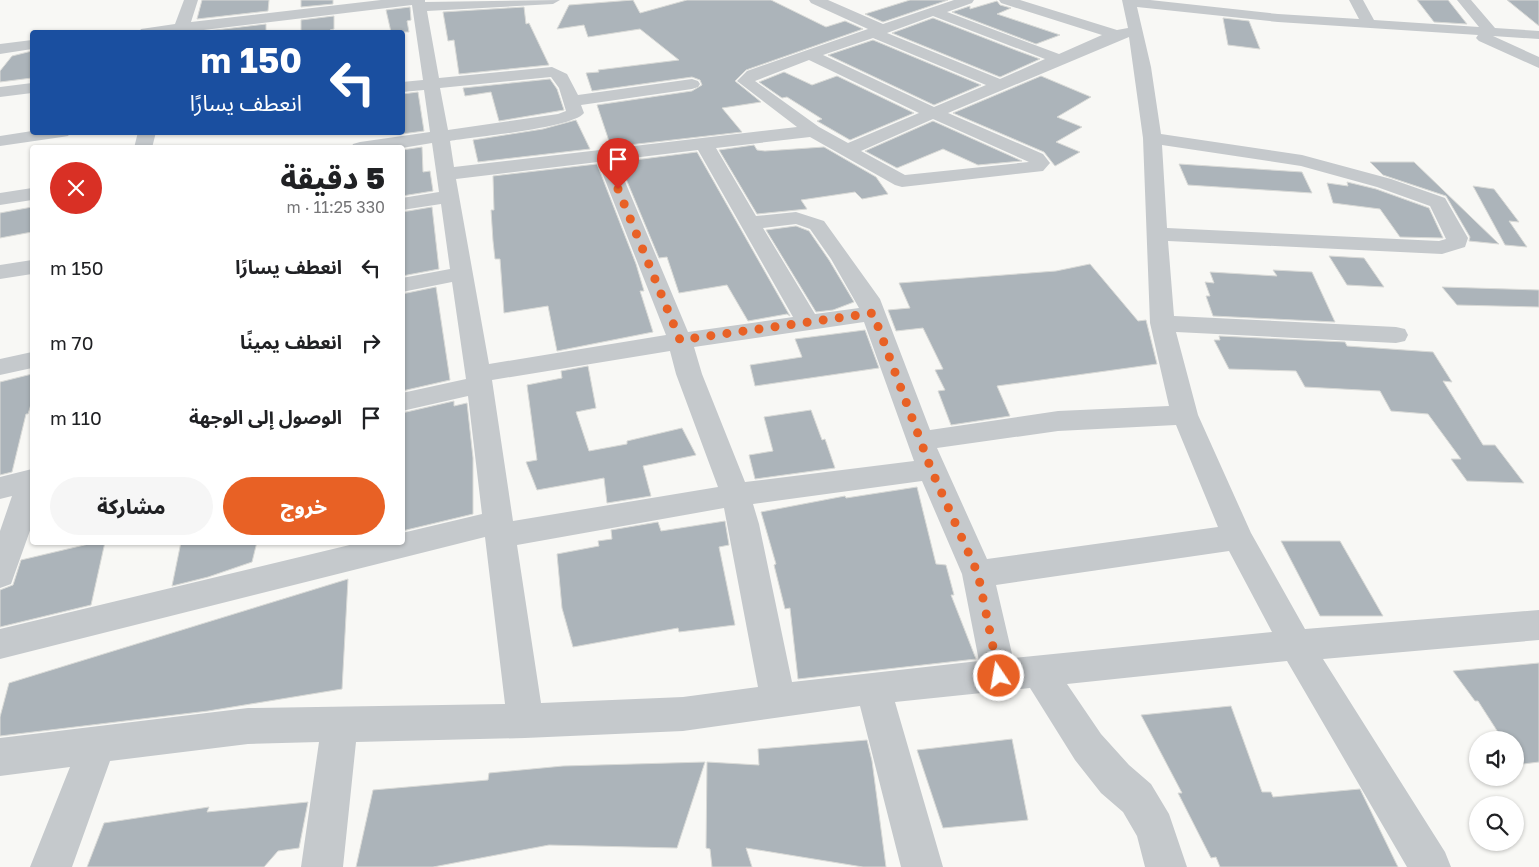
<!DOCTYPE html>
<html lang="ar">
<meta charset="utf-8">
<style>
body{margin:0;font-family:"Golos Text","Noto Sans Arabic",sans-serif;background:#f6f6f6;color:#202124;direction:rtl;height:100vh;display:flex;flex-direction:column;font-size:19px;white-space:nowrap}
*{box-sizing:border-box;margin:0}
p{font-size:16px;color:#757577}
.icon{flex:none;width:28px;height:28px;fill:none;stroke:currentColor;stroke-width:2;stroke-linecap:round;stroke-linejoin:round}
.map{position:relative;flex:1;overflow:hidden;direction:ltr}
.drawer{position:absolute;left:30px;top:145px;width:375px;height:400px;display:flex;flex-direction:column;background:#fff;border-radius:5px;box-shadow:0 1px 4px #0004;direction:rtl}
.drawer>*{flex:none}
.guide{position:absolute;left:30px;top:30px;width:375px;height:105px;border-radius:5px;box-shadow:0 1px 4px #0004;direction:rtl;background:#1a4fa0;color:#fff;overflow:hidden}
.tools{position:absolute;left:1469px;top:731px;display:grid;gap:10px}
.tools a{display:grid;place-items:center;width:55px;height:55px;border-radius:50%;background:#fff;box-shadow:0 1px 4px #0004;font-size:25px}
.pin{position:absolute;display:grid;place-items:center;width:42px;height:42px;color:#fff;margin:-51px -21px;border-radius:50% 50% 50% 0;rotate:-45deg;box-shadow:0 0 5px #0007}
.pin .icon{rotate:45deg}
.me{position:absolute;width:55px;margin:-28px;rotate:348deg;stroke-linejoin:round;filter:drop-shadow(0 0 4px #0008)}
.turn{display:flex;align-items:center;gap:18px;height:105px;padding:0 20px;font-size:22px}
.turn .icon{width:65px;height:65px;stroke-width:2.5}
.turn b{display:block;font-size:35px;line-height:42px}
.round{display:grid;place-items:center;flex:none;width:52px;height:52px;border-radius:26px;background:#f6f6f6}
.headline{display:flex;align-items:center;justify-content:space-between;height:85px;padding:0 20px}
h1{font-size:30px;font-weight:800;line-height:38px}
.cta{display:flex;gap:10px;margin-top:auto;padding:10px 20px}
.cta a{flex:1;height:58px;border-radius:30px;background:#e86125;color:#fff;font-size:20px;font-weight:800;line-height:58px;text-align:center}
.cta a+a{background:#f6f6f6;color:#202124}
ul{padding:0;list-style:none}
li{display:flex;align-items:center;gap:15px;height:75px;padding:0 20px}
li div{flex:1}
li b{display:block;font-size:19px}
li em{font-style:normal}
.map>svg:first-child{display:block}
.building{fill:#acb4ba;stroke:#d9dad7}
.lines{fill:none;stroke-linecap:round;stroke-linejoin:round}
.minor{fill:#c5c9cc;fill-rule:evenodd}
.route{stroke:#e86125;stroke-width:9;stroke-dasharray:0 16.2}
</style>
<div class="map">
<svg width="1539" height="867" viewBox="0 0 1539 867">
<rect width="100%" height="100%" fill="#f8f8f5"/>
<g class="building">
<polygon points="202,0 269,0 268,11 197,19"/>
<polygon points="301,0 333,0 333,4 301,7"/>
<polygon points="633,0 640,13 687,0 771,0 826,27 845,21 863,29 746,70 735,81 761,102 722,108 742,132 611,147 597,105 692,91 702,85 700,80 692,77 592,91 586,73 599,72 598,70 679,60 640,29 588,37 584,25 557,29 569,5"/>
<polygon points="910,0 948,0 883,22 865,14"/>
<polygon points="1417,0 1448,0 1467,24 1434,22"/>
<polygon points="1507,0 1539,0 1539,26"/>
<polygon points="997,1 1000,5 1011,8 997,14 1060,35 1036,44 952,12 970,6 970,9"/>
<polygon points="410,7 411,20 407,21 409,32 391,32 386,10"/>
<polygon points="524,7 526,24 529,23 549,65 459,74 454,40 448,41 443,12"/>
<polygon points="334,16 334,29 330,30 330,32 301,32 301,20"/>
<polygon points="933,18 1018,51 1040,59 1000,77 892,33"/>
<polygon points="1223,18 1249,21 1260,49 1228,45"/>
<polygon points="266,24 266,32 199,32"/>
<polygon points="873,40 981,85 934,105 828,55"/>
<polygon points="32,51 32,78 0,82 0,71 12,56"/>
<polygon points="784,72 812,85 837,76 914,113 850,140 817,121 822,119 787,97 782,98 759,82"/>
<polygon points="1041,76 1091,97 1057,117 1082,127 1056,142 1080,152 1055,166 1044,152 953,113"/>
<polygon points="550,79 557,89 564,110 499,121 491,92 465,96 463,88"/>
<polygon points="418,92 424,131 402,134 402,94"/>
<polygon points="576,120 590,149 478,162 473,140 543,129"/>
<polygon points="933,121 1022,161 978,165 943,149 897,168 865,151"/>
<polygon points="754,145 757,150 765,151 824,147 876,177 888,194 862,199 855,192 801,200 807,209 757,214 719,150"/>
<polygon points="422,147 423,172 430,171 433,191 402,196 402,150"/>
<polygon points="697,152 790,316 787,314 748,321 727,285 679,293 667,257 659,258 619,162"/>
<polygon points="1370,162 1414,162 1499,244 1469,241 1470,237 1446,196 1383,175"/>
<polygon points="597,164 636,264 644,291 640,291 653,332 557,351 548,306 504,313 500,259 495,259 493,241 491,210 494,210 493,176"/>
<polygon points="1179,164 1302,172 1312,193 1188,185"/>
<polygon points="1347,182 1376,189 1429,208 1443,238 1400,237 1380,209 1333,203 1327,183 1348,186"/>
<polygon points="1473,186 1494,189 1519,222 1509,221 1527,247 1505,245"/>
<polygon points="32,207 32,232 0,238 0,213"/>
<polygon points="432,207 439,269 402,276 402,212"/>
<polygon points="796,226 809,231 829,260 854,302 833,310 816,312 766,230"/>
<polygon points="1329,256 1364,258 1384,287 1347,285"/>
<polygon points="1090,264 1138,321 1146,320 1157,364 997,386 1010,416 951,425 938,391 945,390 935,370 943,369 923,328 896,331 888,310 910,308 899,283 1056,271"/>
<polygon points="1273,270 1312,272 1335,322 1213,316 1206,296 1210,296 1205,282 1214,283 1210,272 1277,276"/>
<polygon points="436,287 450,380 402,391 402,294"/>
<polygon points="1442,287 1539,290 1539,307 1457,305"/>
<polygon points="865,330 879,368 755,386 750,365 802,357 795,339"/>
<polygon points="1219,336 1345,342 1347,346 1433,352 1452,382 1443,381 1483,445 1495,445 1524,483 1467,481 1451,459 1461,459 1428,414 1391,411 1380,391 1305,387 1296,371 1229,369 1214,340 1220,340"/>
<polygon points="588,366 596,408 576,412 589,451 627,444 627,441 682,428 696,455 643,466 651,496 607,503 604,478 537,490 526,462 537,460 527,385 562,378 561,371"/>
<polygon points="32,374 32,401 28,414 26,414 12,472 0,475 0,382"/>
<polygon points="454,401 454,406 467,403 473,458 473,514 402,531 402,413"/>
<polygon points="811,410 822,440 825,439 835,468 755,479 749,455 773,451 764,417"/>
<polygon points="917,487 936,564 946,565 954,595 951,595 976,659 798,679 790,608 785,609 774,565 776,564 761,512 845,496 846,498"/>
<polygon points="725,521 729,545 719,547 735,625 679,632 678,628 573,647 562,608 557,554 599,546 598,541 612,539 611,530 658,522 661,531"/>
<polygon points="1281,541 1340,541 1383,616 1320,616"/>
<polygon points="97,542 105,542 91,605 0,627 0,590 13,585 21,560"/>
<polygon points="181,542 257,542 252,562 208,577 172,586"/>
<polygon points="348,579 342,689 208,711 0,736 0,717 9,683"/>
<polygon points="1539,663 1539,762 1515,765 1515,740 1503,740 1478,701 1475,701 1453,671"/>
<polygon points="1231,706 1262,792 1271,792 1273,797 1360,789 1398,867 1220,867 1216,857 1211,858 1178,793 1182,793 1141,715"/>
<polygon points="1012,739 1028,820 943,828 917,750"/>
<polygon points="867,740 872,761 886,867 863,867 746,848 752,867 712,867 710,849 706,848 707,762 759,765 758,749"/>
<polygon points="705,762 677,848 549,845 433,867 356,867 373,790 488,780 489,773 563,766"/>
<polygon points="308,802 299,848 278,851 264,867 87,867 104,823 209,807 207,812"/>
</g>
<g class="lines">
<g class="minor">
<path d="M184,0H198L191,22L381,0H425V2L560,0L553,4L427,11L439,78L552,67L567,74L578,95L692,79L698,81L700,84L698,87L692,89L581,105L584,113C573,128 473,137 450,141L454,167L797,127L737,81L747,71L868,29L811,3L809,0H828L883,24L954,0H974L972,3L947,12L1059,54L1102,35L1001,3L999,0H1020L1117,30L1128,28L1122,0H1150L1278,14L1359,19L1349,0H1363L1374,20L1479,27L1457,0H1471L1495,28L1539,31V39L1493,36L1539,57V68L1479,41L1476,38L1478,35L1278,22L1137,7L1151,67L1161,134L1302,155L1391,179L1445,198L1468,238L1465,247L1442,254L1168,241L1174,316L1396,327L1405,329L1408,335L1405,341L1396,343L1176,332L1198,415L1251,533L1305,629L1539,610V640L1323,659L1445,852L1451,867H1407L1287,661L1067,684L1101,734L1129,765L1151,784L1169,814L1187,867H1145L1137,836L1123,812L1101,793L1075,760L1030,688L895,702L943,867H901L860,706L683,731L525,738L356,742L343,867H301L319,742L248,744L110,761L72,867H30L70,767L0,776V738L248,708L505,704L485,537L0,659V629L362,542H402V533L482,514L468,396L402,411V393L466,379L452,282L402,292V278L450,269L441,204L402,210V198L439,192L432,143L402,148H351L353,144L360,142L430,132L424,90L402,92V82L423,80L412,5L187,32H139L141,29L175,24ZM933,16L1045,59L1000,79L887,33ZM1129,37L1143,138L1150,323L1169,406L1058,411L930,430L880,299L824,221L796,212L756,216L716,148L810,137L895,185L902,187L1043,171L1050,163L1043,154L948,113ZM873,38L986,85L934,107L823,55ZM809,60L919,113L848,143L819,127L755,81ZM551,77L559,88L566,111L558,114L448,130L440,88ZM933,119L1029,162L905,175L861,151ZM1162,145L1301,166L1377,187L1430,206L1446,239L1439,241L1167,228ZM698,150L793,317L688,332L616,160ZM598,162L666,335L489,364L456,179ZM796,224L810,229L831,259L859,308L815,314L763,228ZM864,322L914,461L745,482L702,374L694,347ZM670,351L676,374L718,487L513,521L492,380ZM1176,425L1218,527L987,559L937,448L1058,431ZM922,481L962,574L979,661L792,682L759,524L753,504ZM724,508L758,687L683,697L541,703L517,545ZM1229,551L1272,632L1013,658L996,585Z"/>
<polygon points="32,40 32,49 0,54 0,44"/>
<polygon points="32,83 32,93 0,97 0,87"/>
<polygon points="32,131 32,132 71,132 68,136 62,137 0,146 0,136"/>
<polygon points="138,132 156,132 152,148 134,148"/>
<polygon points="32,188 32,200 0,205 0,193"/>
<polygon points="32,260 32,274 0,279 0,265"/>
<polygon points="32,352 32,368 0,375 0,359"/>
<polygon points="32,469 32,525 11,584 0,588 0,531 12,496 0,499 0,477"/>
</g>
</g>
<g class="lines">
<polyline class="route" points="618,189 680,340 873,313 931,469 978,574 999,676"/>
</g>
</svg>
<div class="tools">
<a><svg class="icon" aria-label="sound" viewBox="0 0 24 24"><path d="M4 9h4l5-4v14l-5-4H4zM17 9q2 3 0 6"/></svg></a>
<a><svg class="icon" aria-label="search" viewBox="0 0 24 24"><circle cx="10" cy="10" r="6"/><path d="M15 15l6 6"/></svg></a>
</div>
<div class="pin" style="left:618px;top:189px;background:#d93025"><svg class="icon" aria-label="arrive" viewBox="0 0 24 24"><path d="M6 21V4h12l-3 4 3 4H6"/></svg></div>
<svg class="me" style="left:999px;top:676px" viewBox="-20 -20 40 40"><circle r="17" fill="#e86125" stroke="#fff" stroke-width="3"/><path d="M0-11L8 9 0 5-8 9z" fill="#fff"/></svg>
<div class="guide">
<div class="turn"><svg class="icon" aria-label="left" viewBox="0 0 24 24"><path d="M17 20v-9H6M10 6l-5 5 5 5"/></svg><div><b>150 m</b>انعطف يسارًا</div></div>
</div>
<section class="drawer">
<div class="headline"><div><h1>5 دقيقة</h1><p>330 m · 11:25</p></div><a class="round" style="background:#d93025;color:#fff"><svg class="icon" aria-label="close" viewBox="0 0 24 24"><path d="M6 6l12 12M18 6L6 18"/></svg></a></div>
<ul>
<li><svg class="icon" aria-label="left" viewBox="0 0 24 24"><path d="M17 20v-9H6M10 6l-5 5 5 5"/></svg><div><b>انعطف يسارًا</b></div><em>150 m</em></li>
<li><svg class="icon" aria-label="right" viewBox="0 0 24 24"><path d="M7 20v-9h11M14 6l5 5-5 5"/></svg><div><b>انعطف يمينًا</b></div><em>70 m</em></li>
<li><svg class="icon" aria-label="arrive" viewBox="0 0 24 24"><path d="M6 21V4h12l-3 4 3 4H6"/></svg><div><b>الوصول إلى الوجهة</b></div><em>110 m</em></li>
</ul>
<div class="cta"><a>خروج</a><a>مشاركة</a></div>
</section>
</div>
